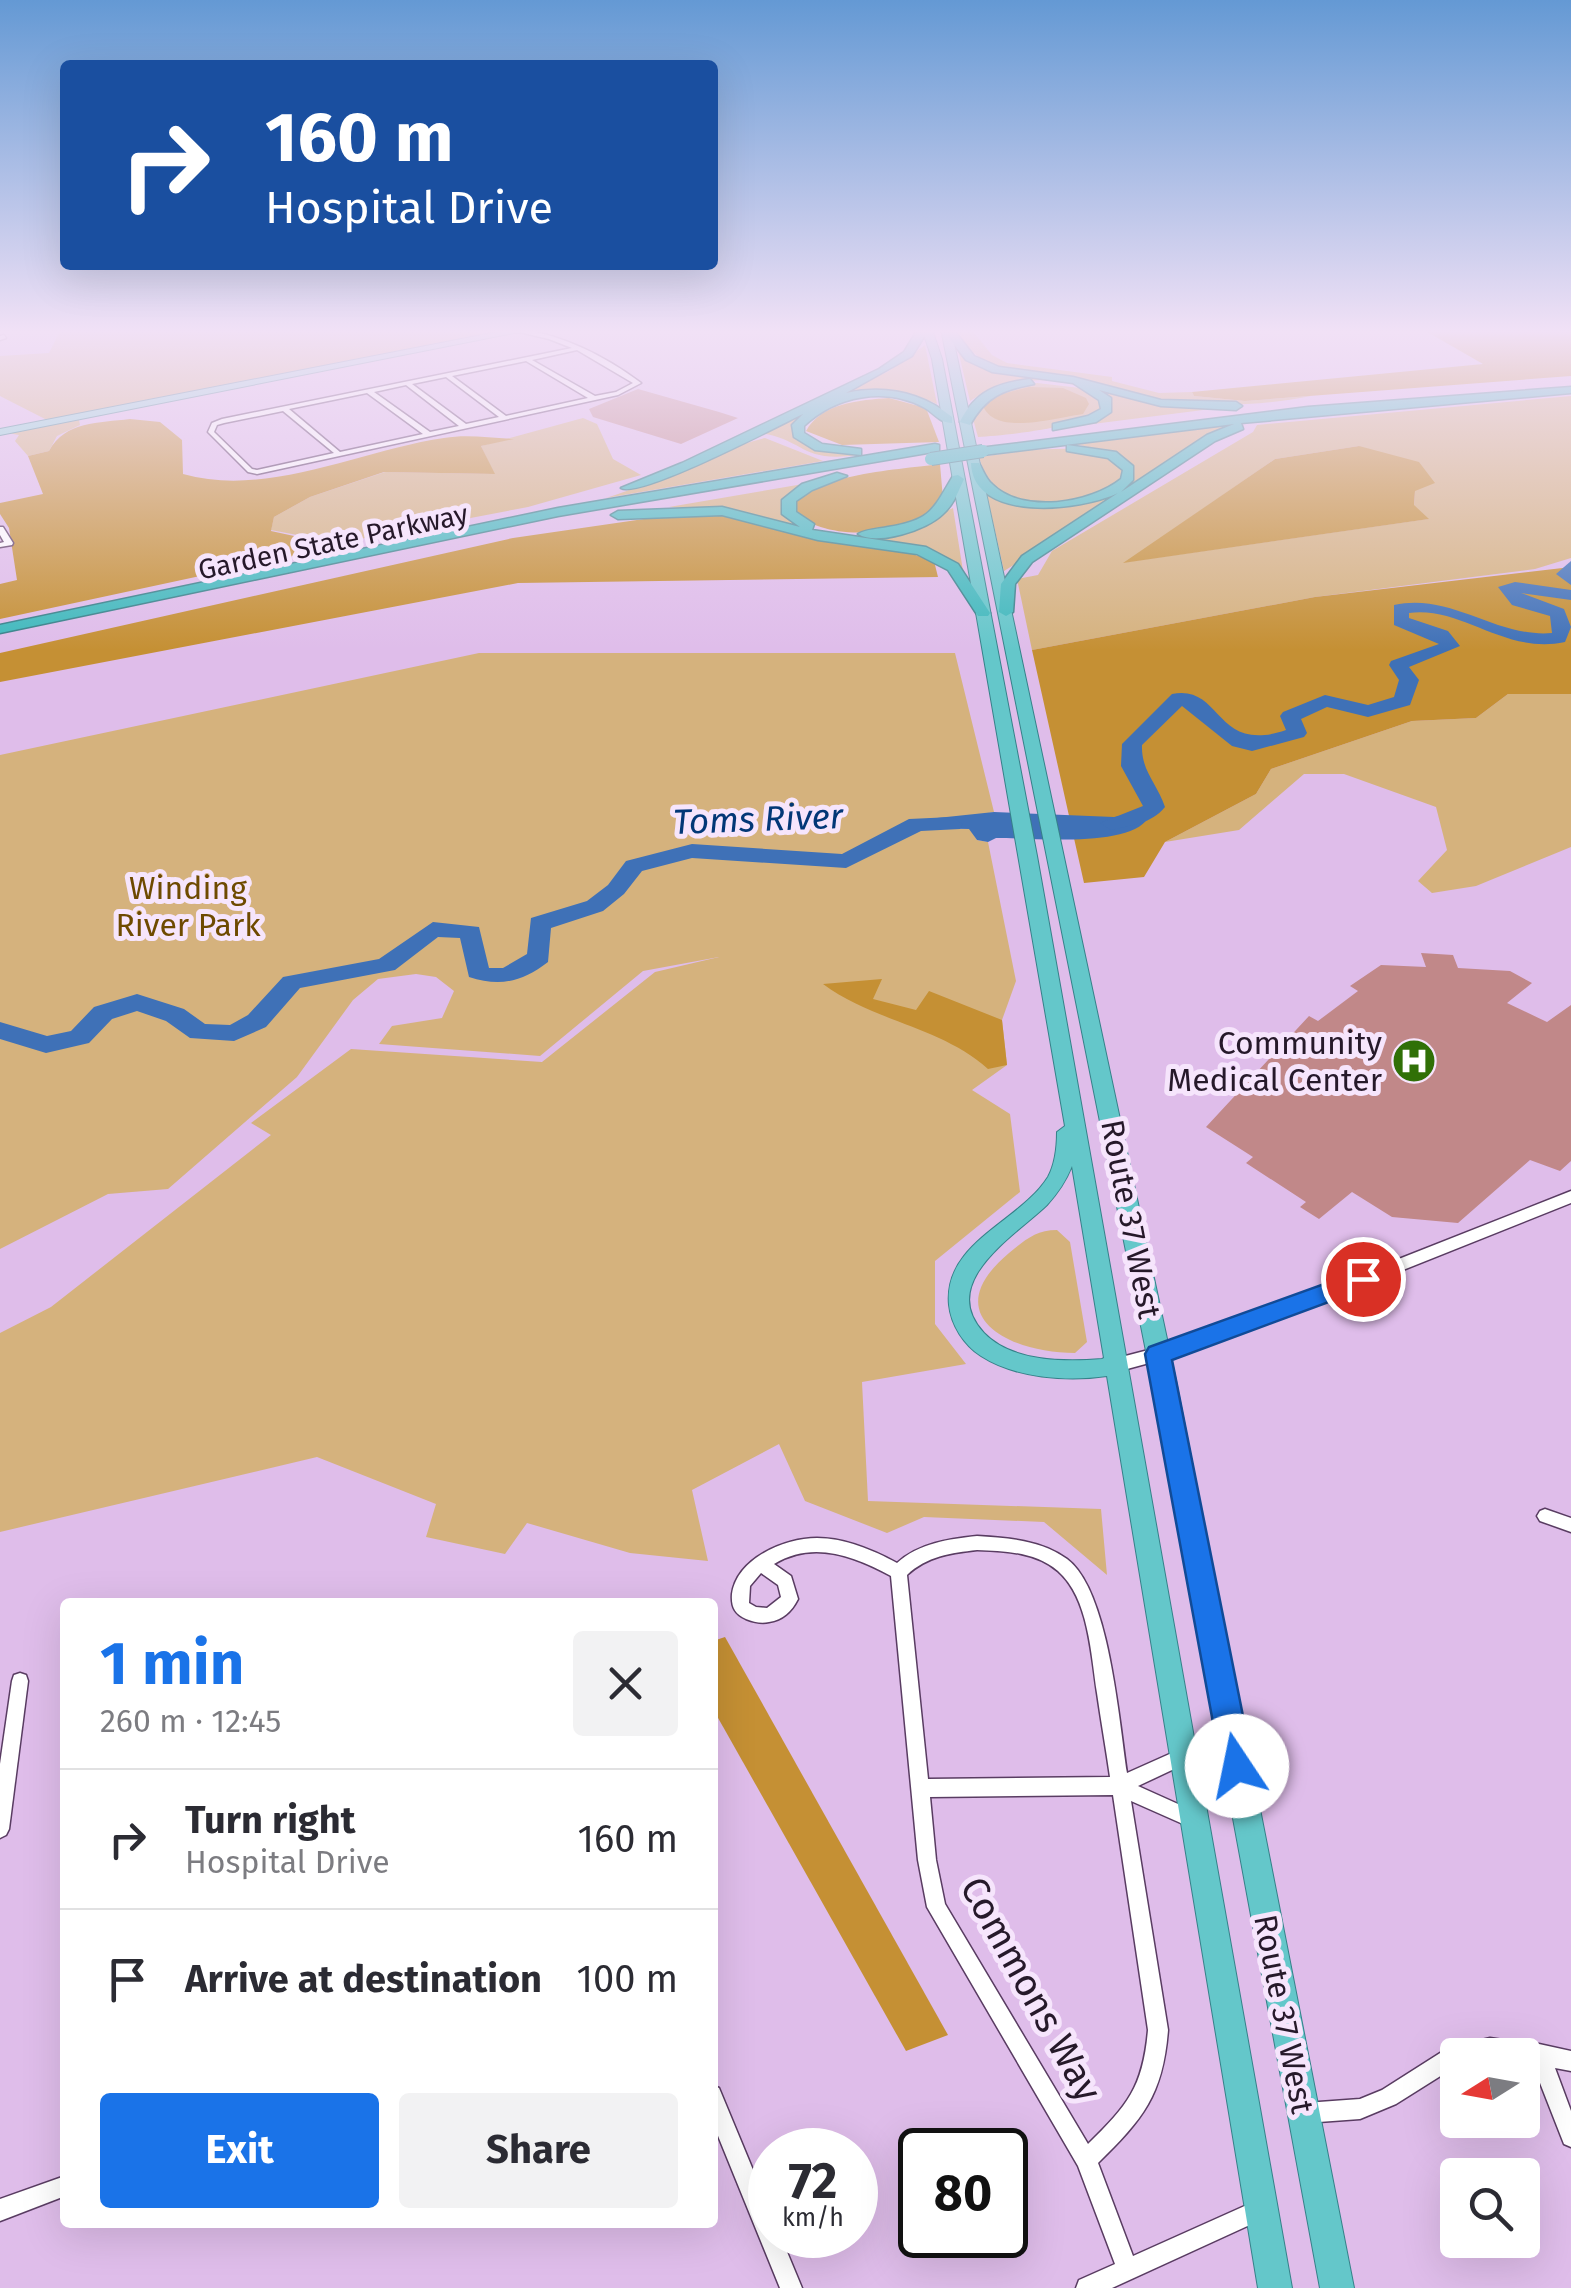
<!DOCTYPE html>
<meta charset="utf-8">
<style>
body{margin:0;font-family:"Fira Sans",sans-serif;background:#f2f2f3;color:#2b2b33;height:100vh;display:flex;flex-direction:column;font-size:38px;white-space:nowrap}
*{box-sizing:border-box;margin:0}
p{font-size:32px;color:#7c7c81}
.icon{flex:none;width:55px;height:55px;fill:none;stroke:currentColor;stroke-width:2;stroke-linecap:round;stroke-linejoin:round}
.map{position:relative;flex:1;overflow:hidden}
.drawer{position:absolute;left:60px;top:1598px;width:658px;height:630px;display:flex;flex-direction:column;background:#fff;border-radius:10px;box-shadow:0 10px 40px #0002}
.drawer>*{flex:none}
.banner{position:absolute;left:60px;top:60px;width:658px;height:210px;border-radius:10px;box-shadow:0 10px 40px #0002;background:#1a4fa0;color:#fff;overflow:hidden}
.needle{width:65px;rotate:259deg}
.fabs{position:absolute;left:1440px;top:2038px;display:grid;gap:20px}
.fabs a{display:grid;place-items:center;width:100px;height:100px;border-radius:10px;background:#fff;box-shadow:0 10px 40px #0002;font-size:50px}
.speed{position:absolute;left:748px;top:2128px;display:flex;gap:20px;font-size:50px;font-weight:700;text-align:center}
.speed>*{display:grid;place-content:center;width:130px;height:130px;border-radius:50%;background:#fff;box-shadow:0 10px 40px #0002;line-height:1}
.speed small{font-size:25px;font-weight:400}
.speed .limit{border:5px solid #111;border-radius:15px;background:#fff;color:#111}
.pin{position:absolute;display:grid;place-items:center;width:85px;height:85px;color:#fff;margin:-42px;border:5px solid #fff;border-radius:50%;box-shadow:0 2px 10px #0007}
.me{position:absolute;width:110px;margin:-55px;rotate:349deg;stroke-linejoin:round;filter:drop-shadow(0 0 8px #0008)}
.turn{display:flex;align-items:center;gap:35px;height:210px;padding:0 40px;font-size:45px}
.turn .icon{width:130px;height:130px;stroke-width:2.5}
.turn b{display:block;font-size:70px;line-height:85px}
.round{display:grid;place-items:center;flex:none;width:105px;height:105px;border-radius:10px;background:#f2f2f3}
.headline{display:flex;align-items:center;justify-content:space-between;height:170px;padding:0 40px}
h1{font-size:60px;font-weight:700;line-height:75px;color:#1a73e8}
.cta{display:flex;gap:20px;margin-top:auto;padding:20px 40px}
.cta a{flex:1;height:115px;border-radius:10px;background:#1a73e8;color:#fff;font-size:40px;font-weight:700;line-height:115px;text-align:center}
.cta a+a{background:#f2f2f3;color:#2b2b33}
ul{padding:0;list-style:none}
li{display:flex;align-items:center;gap:30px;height:140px;padding:0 40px;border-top:2px solid #e1e1e2}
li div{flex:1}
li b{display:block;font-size:38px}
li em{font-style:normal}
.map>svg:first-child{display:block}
.green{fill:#d5b27d;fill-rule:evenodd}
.forest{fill:#c59034}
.water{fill:#3f71b7}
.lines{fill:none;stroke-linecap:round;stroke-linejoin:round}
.river{fill:#3f71b7;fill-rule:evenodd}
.building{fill:#c18889}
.minor-casing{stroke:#593c62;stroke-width:3}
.tertiary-casing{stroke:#593c62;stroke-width:3}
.secondary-casing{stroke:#593c62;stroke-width:2}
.primary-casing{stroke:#368189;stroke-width:2}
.trunk-casing{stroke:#368189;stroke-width:2}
.motorway-casing{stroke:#368189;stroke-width:3}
.minor{fill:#fff;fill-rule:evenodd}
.tertiary{fill:#fff;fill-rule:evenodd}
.secondary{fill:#fff;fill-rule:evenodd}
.primary{fill:#8bd5d7;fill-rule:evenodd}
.trunk{fill:#64c7ca;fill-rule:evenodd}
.motorway{fill:#3eb9bc;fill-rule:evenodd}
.motorway-bridge-casing{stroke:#368189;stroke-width:14;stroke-linecap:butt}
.motorway-bridge{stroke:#3eb9bc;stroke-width:12}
.route{fill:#1a73e8;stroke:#114b97;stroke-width:2.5}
.labels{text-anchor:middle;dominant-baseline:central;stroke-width:10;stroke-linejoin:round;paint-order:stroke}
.far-street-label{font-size:28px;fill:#26192a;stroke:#f6e5fc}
.park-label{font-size:32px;fill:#6e4a00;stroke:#f6e5fc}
.poi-label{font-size:32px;fill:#26192a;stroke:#f6e5fc;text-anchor:end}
.street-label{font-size:32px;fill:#26192a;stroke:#f6e5fc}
.water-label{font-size:35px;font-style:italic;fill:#023777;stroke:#f6e5fc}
.near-street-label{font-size:38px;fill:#26192a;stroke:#f6e5fc}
</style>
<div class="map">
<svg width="1571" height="2288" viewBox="0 0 1571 2288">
<rect width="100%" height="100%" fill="#dfbdea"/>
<g class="green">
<polygon points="61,329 453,329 487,334 47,420 0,396 0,356 49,353"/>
<path d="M955,329H971L992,355L1007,363L1112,377V381L1159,393L1192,392L1194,396L1245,401L1311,396C1268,405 1209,408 1152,400C1126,396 1102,384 1077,380C1029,372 980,377 955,329Z"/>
<path d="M925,345L937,404C899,386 821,390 792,425L794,436L812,447L858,455C800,463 806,440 761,433L889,371Z"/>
<path d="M958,350L986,369L1084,384L1156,404L1211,409L1077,426L1107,415L1111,401C1069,374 1012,373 970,401Z"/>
<path d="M1037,383L1080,388L1104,405C1088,428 1007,435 978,437L973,419L988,396Z"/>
<path d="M1571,396V558L1535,569L1315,597L1032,650L1017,579L1038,575L1052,551L1253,432L1257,425ZM1359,446L1415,491L1414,506L1428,519L1126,562L1275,459Z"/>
<polygon points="583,418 597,424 613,459 641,475 528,507 339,543 271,530 274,517 310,497 385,472 494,474 481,446"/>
<polygon points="79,420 80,425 57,436 49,451 28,456 15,441 19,435 8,433"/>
<path d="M1246,423L1233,426L1004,571L986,491C1027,510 1092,511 1130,483L1132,466L1112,452L1074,444Z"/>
<path d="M765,438L823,461L606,498C660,481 710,451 765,438Z"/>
<path d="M1030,450C1058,449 1110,443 1124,472L1116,485C1069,506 996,519 979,457Z"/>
<path d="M809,483L784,500L782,508C804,562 918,525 953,508L963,571L931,550L812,533L736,511L669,507Z"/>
<polygon points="479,653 955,653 994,812 915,827 970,829 977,840 988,842 1016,981 1002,1020 1007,1065 972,1090 1010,1114 1020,1192 935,1261 935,1324 966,1364 862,1382 868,1501 1101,1509 1107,1575 1044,1522 924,1517 887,1533 805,1501 779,1444 692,1490 708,1561 630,1553 527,1523 505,1554 426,1537 436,1504 317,1457 0,1532 0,1333 51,1307 271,1135 251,1123 351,1049 542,1062 655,972 719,957 643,971 540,1056 379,1044 392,1026 442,1018 454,991 436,977 416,974 378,979 353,1000 297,1077 168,1189 108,1194 0,1249 0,755"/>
<polygon points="1508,694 1571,694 1571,847 1476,886 1432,893 1418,881 1447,850 1436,807 1344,774 1304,774 1239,830 1165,842 1256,794 1271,769 1412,721 1476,718"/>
<path d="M1057,1230L1070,1242L1087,1342L1075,1353C1009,1353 935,1315 1009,1253C1025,1240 1036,1230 1057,1230Z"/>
</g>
<g class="forest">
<polygon points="1422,329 1571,329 1571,376 1245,401 1194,396 1192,392 1483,364"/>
<path d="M1029,387L1063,388L1086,398L1089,404L1083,414C1057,417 996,437 983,406L998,395Z"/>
<path d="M889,398L926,408L939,442L842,445L806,431C821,403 860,400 889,398Z"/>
<path d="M130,419L160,422L182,440L183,474C268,498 360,450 444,438C467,434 491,438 514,439L481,446L495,474L384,472L310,497L274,517L271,531L340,546L0,619V584L17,580L9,528L0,514V503L43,494L28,456L49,451C65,421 99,423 130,419Z"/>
<polygon points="1359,446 1419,462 1435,483 1415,491 1414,505 1429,519 1123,563 1275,459"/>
<path d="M940,464L943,499C936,506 928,515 919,519C885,537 819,540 792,509C805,474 906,469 940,464Z"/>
<polygon points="692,512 740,517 810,539 903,551 934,561 938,577 518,583 0,682 0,653 513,538"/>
<polygon points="1571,567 1571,694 1508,694 1476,718 1412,721 1271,769 1256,794 1165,842 1144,877 1084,883 1032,650 1315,597"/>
<path d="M882,979L873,999L916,1010L929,991L1002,1020L1007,1065L988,1069C940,1026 874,1022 823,984Z"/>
<polygon points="725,1637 948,2035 906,2051 713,1709 713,1641"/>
</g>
<path class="water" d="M994,812L1114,817L1136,813L1148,818C1130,848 1031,838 996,838L988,842L977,840L969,829L915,828L918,820Z"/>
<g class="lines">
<g class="river">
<polygon points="1571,561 1571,585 1556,574"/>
<path d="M1515,582L1571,590V600L1521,593L1564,609L1571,627L1565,642C1504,655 1463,606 1409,613V618L1448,631L1460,646L1409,667L1419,680L1410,705L1368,717L1327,707L1301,719L1307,733L1304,737L1252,751L1232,746L1182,706L1142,745C1141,771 1157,783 1165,807C1151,824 1132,825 1111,830L1100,823L1143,806L1121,766L1122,744L1172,694C1223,684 1214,755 1286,730L1280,716L1283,712L1325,695L1368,705L1394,697L1399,680L1389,665L1391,661L1439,644L1394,625V605C1451,592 1496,638 1552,633L1550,616L1512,605L1498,587Z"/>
<path d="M952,817L963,824L960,829L921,831L846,868L692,858L642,871L624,894L603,911L551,928L548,962C522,982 500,987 469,977L460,938L438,937L395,970L300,988L266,1027L234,1041L190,1038L166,1021L137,1011L112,1019L89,1043L46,1053L0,1039V1022L47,1036L71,1031L94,1007L137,994L184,1009L205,1024L230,1025L248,1015L283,977L379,959L433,922L479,927L489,968H503L527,954L531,918L587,901L608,885L626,861L692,844L842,854L909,819Z"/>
</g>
</g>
<g class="building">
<polygon points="638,389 719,412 738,418 681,444 593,417 589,409"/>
<polygon points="1421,953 1453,955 1458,968 1510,971 1532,983 1507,1003 1547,1022 1571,1005 1571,1161 1560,1171 1530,1160 1458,1223 1392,1217 1352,1192 1319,1219 1300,1207 1306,1202 1246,1163 1253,1157 1206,1127 1309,1016 1318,1021 1358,991 1350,986 1381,965 1426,967"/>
</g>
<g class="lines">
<defs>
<g id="minor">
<path d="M520,329C565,336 605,356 641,383L618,395L257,474L248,472L208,432L212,423L222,419L572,348L549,339L515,331ZM577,350L633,383L616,392L595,396L532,360ZM526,361L588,398L506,416L452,376ZM446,377L499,417L466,424L412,384ZM406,385L459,426L430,432L374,392ZM367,393L423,434L340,452L289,409ZM283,411L334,453L257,470L252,469L214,432L217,425L224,423Z"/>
<polygon points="4,335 6,338 0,340 0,336"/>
<polygon points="0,527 3,527 13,543 12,545 0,547 0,543 4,542 0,535"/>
<polygon points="1545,1509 1571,1518 1571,1532 1540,1521 1537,1516 1540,1511"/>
<path d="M977,1536C1008,1538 1041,1540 1067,1559C1109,1590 1119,1721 1127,1773L1183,1748L1189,1750L1192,1756L1189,1762L1138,1786L1198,1813L1201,1819L1198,1825L1192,1828L1131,1801L1168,2030C1163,2095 1143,2119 1098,2163L1133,2256L1258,2200L1265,2204L1269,2211L1265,2218L1112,2288H1076L1079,2280L1115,2264L1078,2166L927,1907L918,1860L891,1576C854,1556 813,1540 774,1564L791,1576L798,1599C792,1611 783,1620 769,1622C761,1624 754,1622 746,1619C735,1614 731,1607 732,1594C737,1558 785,1538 817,1538C845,1538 873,1550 897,1563C919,1543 949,1539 977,1536ZM977,1550C1005,1551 1036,1552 1058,1571C1089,1598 1091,1655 1097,1693C1101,1721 1106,1749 1110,1777L928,1779L907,1575C927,1556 951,1553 977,1550ZM761,1573L778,1585L781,1597L767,1608L756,1607L749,1603L750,1586ZM1113,1795L1148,2030C1143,2087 1128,2105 1088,2144L945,1904L936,1860L930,1797Z"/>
<polygon points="20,1673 26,1675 28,1681 9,1829 6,1835 0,1838 0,1764 12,1681 14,1675"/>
<polygon points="1490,2038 1536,2045 1539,2044 1571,2051 1571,2071 1555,2068 1571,2111 1571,2147 1564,2144 1533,2065 1522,2063 1522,2055 1458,2055 1458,2065 1396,2104 1360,2119 1305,2123 1298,2120 1295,2113 1298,2106 1305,2103 1360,2099 1382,2090 1448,2048"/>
<polygon points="712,2085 719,2088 770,2211 770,2235 780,2235 802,2288 780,2288 712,2121"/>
<polygon points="65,2176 65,2196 0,2221 0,2199"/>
</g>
<polygon id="tertiary" points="1571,1191 1571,1203 1388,1276 1164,1359 1116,1372 1110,1370 1107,1365 1110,1360 1156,1348 1376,1268"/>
<polygon id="secondary" points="488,329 521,329 522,331 518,333"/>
<polygon id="primary" points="513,329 534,329 0,435 0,429"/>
<g id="trunk">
<path d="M922,329H932L942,359L1037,856L1292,2288H1258L1107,1376C1067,1382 1015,1378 981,1356C964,1345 951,1325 949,1305C943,1242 1020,1222 1048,1177C1055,1164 1057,1147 1057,1132L1065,1126L932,359ZM1072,1166L1104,1358L1102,1359C1064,1362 1012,1362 984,1333C936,1282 1016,1235 1047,1205C1058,1193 1066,1181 1072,1166Z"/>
<polygon points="941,329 951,329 1176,1381 1354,2288 1320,2288 1152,1381"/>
</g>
<g id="motorway">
<path d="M918,329H929L912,356L846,393C885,385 921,392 952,417V423C940,423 935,414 925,408C885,386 836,396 804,426V433L822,444L861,449V455L815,450L794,437L792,425L803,414C776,427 639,499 621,488L682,463L879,369L904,352Z"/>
<polygon points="942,329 953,329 974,356 999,367 1073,377 1161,400 1236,402 1242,406 1236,410 1161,406 1099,390 1111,398 1111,412 1096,422 1053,430 1053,424 1088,416 1101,409 1099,400 1073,383 992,372 966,360"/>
<path d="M1030,379L1034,384C1003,390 986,396 970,425L960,422C975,391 998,383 1030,379Z"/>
<path d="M1571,387V393L1241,423L1243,429L1215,441L1032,562L1015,584L1013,612L1006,616L999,612L1001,584L1022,556L1118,493C1081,511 973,523 971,463H979C983,470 986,479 992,484C1023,515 1091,503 1121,479L1123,470L1108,458L1067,451V445L1116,452L1133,466V480L1121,492L1207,435L1234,424L983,455L979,454V448L1308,407Z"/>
<polygon points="935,444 939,445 939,451 558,516 0,633 0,625 558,508"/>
<polygon points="837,473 847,476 812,490 796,501 796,512 814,524 812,530 926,547 958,564 990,613 988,616 978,616 948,570 917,554 818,540 722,515 618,519 611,515 618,511 722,507 800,527 782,514 782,500 802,484"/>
<path d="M958,475L964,479C958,492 954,504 943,514C927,530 877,546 858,534C867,529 878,529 888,527C932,520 933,509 953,476Z"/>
</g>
</defs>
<use href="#minor" class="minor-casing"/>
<use href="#tertiary" class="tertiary-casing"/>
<use href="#secondary" class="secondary-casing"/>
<use href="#primary" class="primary-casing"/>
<use href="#trunk" class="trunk-casing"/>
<use href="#motorway" class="motorway-casing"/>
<use href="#minor" class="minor"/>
<use href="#tertiary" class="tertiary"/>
<use href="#secondary" class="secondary"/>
<use href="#primary" class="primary"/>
<use href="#trunk" class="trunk"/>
<use href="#motorway" class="motorway"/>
<defs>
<polyline id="motorway-bridge" points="931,459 983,451"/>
</defs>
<use href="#motorway-bridge" class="motorway-bridge-casing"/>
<use href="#motorway-bridge" class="motorway-bridge"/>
</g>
<linearGradient id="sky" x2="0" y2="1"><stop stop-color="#6499d4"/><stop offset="0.51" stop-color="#f1e1f6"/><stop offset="1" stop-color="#f1e1f6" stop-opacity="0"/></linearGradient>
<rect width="1571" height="650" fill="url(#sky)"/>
<polygon class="route" points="1363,1270 1375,1279 1372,1286 1172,1360 1253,1766 1248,1778 1237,1782 1225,1778 1221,1766 1145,1354 1149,1347"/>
<defs>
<symbol id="hospital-disc" viewBox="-11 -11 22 22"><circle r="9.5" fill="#307007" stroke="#f6e5fc"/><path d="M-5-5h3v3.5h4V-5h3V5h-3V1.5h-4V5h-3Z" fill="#fff"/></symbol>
</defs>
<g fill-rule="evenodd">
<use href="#hospital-disc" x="1389" y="1036" width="50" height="50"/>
</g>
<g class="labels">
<g class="far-street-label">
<text transform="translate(333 542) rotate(-12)">Garden State Parkway</text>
</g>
<g class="park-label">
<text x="188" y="888">Winding<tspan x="188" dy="37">River Park</tspan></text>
</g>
<g class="poi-label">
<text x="1382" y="1043">Community<tspan x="1382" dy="37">Medical Center</tspan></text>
</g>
<g class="street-label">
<text transform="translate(1131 1219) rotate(79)">Route 37 West</text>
<text transform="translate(1284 2014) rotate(79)">Route 37 West</text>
</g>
<g class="water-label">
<text transform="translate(758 819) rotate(-2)">Toms River</text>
</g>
<g class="near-street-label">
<text transform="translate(1031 1989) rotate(61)">Commons Way</text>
</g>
</g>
</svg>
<div class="fabs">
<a><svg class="needle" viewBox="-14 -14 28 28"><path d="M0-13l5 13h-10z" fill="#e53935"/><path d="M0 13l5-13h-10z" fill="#7c7c81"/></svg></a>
<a><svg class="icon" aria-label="search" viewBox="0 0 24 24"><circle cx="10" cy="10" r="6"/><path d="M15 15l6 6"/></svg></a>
</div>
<div class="speed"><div>72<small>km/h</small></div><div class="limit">80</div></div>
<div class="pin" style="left:1363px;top:1279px;background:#d93025"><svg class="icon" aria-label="arrive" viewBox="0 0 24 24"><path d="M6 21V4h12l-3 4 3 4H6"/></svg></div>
<svg class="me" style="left:1237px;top:1766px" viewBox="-20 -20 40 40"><circle r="19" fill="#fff"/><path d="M0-13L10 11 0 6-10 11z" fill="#1a73e8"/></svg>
<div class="banner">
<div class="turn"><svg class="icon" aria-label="right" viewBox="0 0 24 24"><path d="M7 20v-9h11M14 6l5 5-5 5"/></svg><div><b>160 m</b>Hospital Drive</div></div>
</div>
<section class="drawer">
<div class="headline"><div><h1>1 min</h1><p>260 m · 12:45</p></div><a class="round"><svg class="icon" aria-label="close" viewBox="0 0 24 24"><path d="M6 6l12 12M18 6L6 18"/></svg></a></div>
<ul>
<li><svg class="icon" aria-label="right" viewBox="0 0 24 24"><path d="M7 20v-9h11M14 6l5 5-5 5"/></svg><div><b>Turn right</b><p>Hospital Drive</p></div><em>160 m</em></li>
<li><svg class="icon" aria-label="arrive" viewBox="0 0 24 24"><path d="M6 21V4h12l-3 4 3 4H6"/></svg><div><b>Arrive at destination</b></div><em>100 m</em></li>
</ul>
<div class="cta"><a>Exit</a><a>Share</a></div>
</section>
</div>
